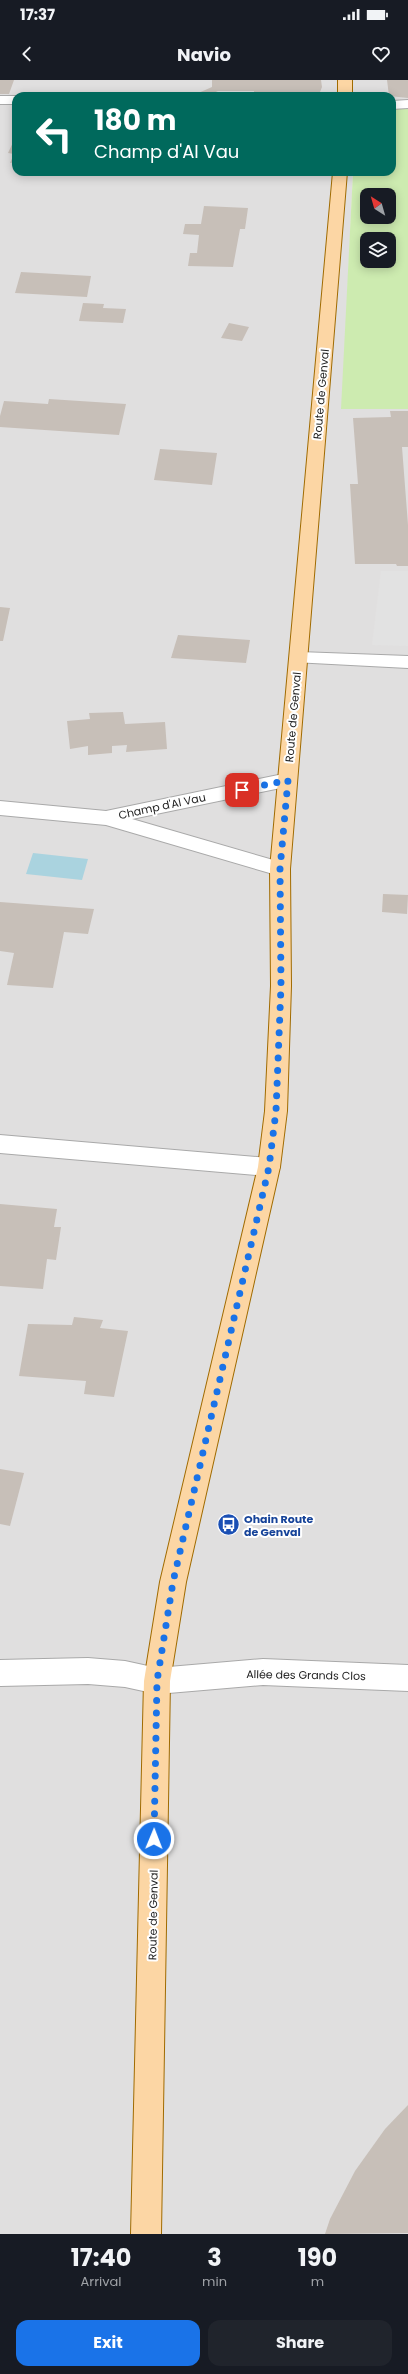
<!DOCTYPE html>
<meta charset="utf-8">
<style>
body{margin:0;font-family:Poppins,sans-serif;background:#20242c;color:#f1f3f6;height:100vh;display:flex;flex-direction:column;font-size:15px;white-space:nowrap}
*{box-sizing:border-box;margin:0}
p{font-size:13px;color:#9ea1a6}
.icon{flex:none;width:22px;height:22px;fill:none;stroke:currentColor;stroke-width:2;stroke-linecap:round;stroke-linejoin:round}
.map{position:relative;height:2154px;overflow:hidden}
.side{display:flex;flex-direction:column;background:#171b24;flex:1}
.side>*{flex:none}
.hud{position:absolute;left:12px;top:12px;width:384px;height:84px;border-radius:12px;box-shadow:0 2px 10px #0003;background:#00695c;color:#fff;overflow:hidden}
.needle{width:26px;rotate:323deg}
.tools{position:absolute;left:360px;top:108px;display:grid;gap:8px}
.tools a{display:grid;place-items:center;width:36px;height:36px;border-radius:8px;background:#171b24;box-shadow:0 2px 10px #0003;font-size:20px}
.pin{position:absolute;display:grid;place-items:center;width:34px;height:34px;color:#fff;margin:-17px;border-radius:8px;box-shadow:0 2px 6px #0006}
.me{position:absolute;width:44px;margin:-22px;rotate:1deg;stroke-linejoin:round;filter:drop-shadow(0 0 3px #0008)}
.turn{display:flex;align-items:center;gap:14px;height:84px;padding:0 16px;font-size:18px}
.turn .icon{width:52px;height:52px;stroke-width:2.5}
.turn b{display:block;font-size:28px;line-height:34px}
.eta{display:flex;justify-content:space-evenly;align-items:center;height:68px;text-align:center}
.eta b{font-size:24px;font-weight:700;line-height:28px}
.cta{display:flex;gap:8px;margin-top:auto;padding:8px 16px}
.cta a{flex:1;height:46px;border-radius:12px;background:#1a73e8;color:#fff;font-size:16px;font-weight:700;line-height:46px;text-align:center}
.cta a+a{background:#20242c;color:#f1f3f6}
.status{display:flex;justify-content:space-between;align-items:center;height:28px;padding:0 20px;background:#171b24;direction:ltr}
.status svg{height:11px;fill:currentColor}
header{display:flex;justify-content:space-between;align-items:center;height:52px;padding:0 16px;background:#171b24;font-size:18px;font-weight:700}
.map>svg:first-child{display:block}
.residential{fill:#e0dfdf}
.grass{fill:#cdebb0;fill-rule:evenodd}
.parking{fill:#e2e2e2}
.water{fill:#aad3df}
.building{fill:#c7bfb8}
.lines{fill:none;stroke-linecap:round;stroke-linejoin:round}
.minor-casing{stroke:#a9a9a9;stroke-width:2}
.major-casing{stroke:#a06b00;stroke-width:2}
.minor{fill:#fff;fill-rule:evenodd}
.major{fill:#fcd6a4;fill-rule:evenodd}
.route{stroke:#1a73e8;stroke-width:7;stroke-dasharray:0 12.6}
.labels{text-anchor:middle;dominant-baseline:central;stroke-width:4;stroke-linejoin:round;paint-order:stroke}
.street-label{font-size:11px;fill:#222;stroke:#fff}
.transit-label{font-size:11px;font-weight:bold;fill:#164399;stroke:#fff;text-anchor:start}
</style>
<div class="status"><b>17:37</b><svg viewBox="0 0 49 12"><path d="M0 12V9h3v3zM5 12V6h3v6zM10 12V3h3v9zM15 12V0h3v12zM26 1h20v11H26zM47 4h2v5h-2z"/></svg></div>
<header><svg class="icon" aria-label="back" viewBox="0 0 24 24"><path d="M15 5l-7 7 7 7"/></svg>Navio<svg class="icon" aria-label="heart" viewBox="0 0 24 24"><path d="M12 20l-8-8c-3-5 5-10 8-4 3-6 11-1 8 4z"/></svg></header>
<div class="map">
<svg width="408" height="2154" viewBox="0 0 408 2154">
<rect width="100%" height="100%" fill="#f2efe9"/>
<polygon class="residential" points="0,0 408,0 408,23 392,24 392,16 16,16 16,92 353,92 342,329 408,329 408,2154 0,2154"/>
<path class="grass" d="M408,23V329H341L353,92H392V24ZM367,115H389V137H367ZM367,159H389V181H367Z"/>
<polygon class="parking" points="381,491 408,491 408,566 372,565"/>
<polygon class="water" points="33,773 88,779 82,800 26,794"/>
<g class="building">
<polygon points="0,0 14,0 9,14 0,14"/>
<polygon points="212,0 321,0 322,7 320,12 312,16 254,16 254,11 218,11 207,16 196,14 212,7"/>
<polygon points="387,0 408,0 408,18 389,16"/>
<polygon points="16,56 16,82 10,83 14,74 8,73"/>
<polygon points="204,126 248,128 245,149 240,149 233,187 188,186 190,173 197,173 199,155 183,154 185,144 201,144"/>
<polygon points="21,192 91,196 87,217 15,213"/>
<polygon points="83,223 104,224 103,228 126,229 123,243 79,241"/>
<polygon points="229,243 249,247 242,261 221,258"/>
<polygon points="49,319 126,324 119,355 0,347 0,336 4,321 48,324"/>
<polygon points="390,331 408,331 408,367 402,367 408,445 408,486 397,486 396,484 355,484 350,404 358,404 353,338 391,337"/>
<polygon points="160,369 217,373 212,405 154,400"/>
<polygon points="0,527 10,528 3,561 0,561"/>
<polygon points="178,555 250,560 246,583 171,578"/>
<polygon points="123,632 125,644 165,642 167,669 126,672 127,665 112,666 112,673 88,675 88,666 70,669 67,641 90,639 89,633"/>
<polygon points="383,814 408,815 407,834 382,832"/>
<polygon points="0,822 94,829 88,854 64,852 53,908 7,905 14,873 0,871"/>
<polygon points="0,1124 57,1129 54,1147 61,1147 56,1180 47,1179 43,1209 0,1206"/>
<polygon points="74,1237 103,1240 100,1248 128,1251 114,1317 84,1314 86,1301 19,1296 28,1244 72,1245"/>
<polygon points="0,1389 24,1393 10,1446 0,1444"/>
<polygon points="408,2025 408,2153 325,2154 330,2139 355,2091 385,2049"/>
</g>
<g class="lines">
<defs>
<g id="minor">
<rect x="0" y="16" width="16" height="8"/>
<polygon points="408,20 408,28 392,29 392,21"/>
<polygon points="299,572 408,576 408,588 293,582 290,578 293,574"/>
<polygon points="288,693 295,695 297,700 295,705 132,739 287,784 290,789 287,794 280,796 106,745 0,735 0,721 106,731"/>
<polygon points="0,1055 269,1078 277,1081 280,1087 277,1093 269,1096 0,1073"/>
<polygon points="88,1578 125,1581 157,1588 263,1579 408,1585 408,1611 263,1605 157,1614 125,1607 88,1604 0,1606 0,1580"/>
</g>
<g id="major">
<rect x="338" y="0" width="14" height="16"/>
<polygon points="333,92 347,92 290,789 291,906 287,1031 280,1087 186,1502 170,1601 161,2154 131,2154 144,1601 160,1502 258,1087 265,1031 271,906 270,789"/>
</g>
</defs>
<use href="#minor" class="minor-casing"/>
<use href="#major" class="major-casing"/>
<use href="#minor" class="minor"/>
<use href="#major" class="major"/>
</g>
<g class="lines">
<polyline class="route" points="154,1759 157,1601 173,1502 269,1087 276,1031 281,906 280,789 288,700 242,710"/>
</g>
<defs>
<symbol id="bus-disc" viewBox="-11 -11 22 22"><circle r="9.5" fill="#1a4fb4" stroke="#fff"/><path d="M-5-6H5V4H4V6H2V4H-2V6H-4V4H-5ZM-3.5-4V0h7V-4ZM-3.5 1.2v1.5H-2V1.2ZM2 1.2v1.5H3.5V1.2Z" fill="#fff"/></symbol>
</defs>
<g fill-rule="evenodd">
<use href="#bus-disc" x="216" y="1432" width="25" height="25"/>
</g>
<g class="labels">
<g class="street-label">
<text transform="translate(321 314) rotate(-85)">Route de Genval</text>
<text transform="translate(293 637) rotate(-85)">Route de Genval</text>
<text transform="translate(162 726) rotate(-12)">Champ d'Al Vau</text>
<text transform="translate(306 1595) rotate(1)">Allée des Grands Clos</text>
<text transform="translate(153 1835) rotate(-89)">Route de Genval</text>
</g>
<g class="transit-label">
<text x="244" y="1439">Ohain Route<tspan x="244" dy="13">de Genval</tspan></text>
</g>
</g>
</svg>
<div class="tools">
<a><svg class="needle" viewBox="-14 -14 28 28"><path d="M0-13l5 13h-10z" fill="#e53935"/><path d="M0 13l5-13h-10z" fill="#9ea1a6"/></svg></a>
<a><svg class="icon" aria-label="layers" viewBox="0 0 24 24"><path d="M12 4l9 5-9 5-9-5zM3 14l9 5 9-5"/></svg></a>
</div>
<div class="pin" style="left:242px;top:710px;background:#d93025"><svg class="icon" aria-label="arrive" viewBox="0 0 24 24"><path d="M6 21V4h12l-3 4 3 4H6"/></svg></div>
<svg class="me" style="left:154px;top:1759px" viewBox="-20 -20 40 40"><circle r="17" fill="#1a73e8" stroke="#fff" stroke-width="3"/><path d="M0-11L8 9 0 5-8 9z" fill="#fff"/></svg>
<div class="hud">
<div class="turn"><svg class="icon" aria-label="left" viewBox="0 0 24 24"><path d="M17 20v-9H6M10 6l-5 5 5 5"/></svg><div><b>180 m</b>Champ d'Al Vau</div></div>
</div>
</div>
<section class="side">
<div class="eta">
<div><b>17:40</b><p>Arrival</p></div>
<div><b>3</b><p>min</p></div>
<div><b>190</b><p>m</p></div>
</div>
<div class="cta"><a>Exit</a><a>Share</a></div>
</section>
